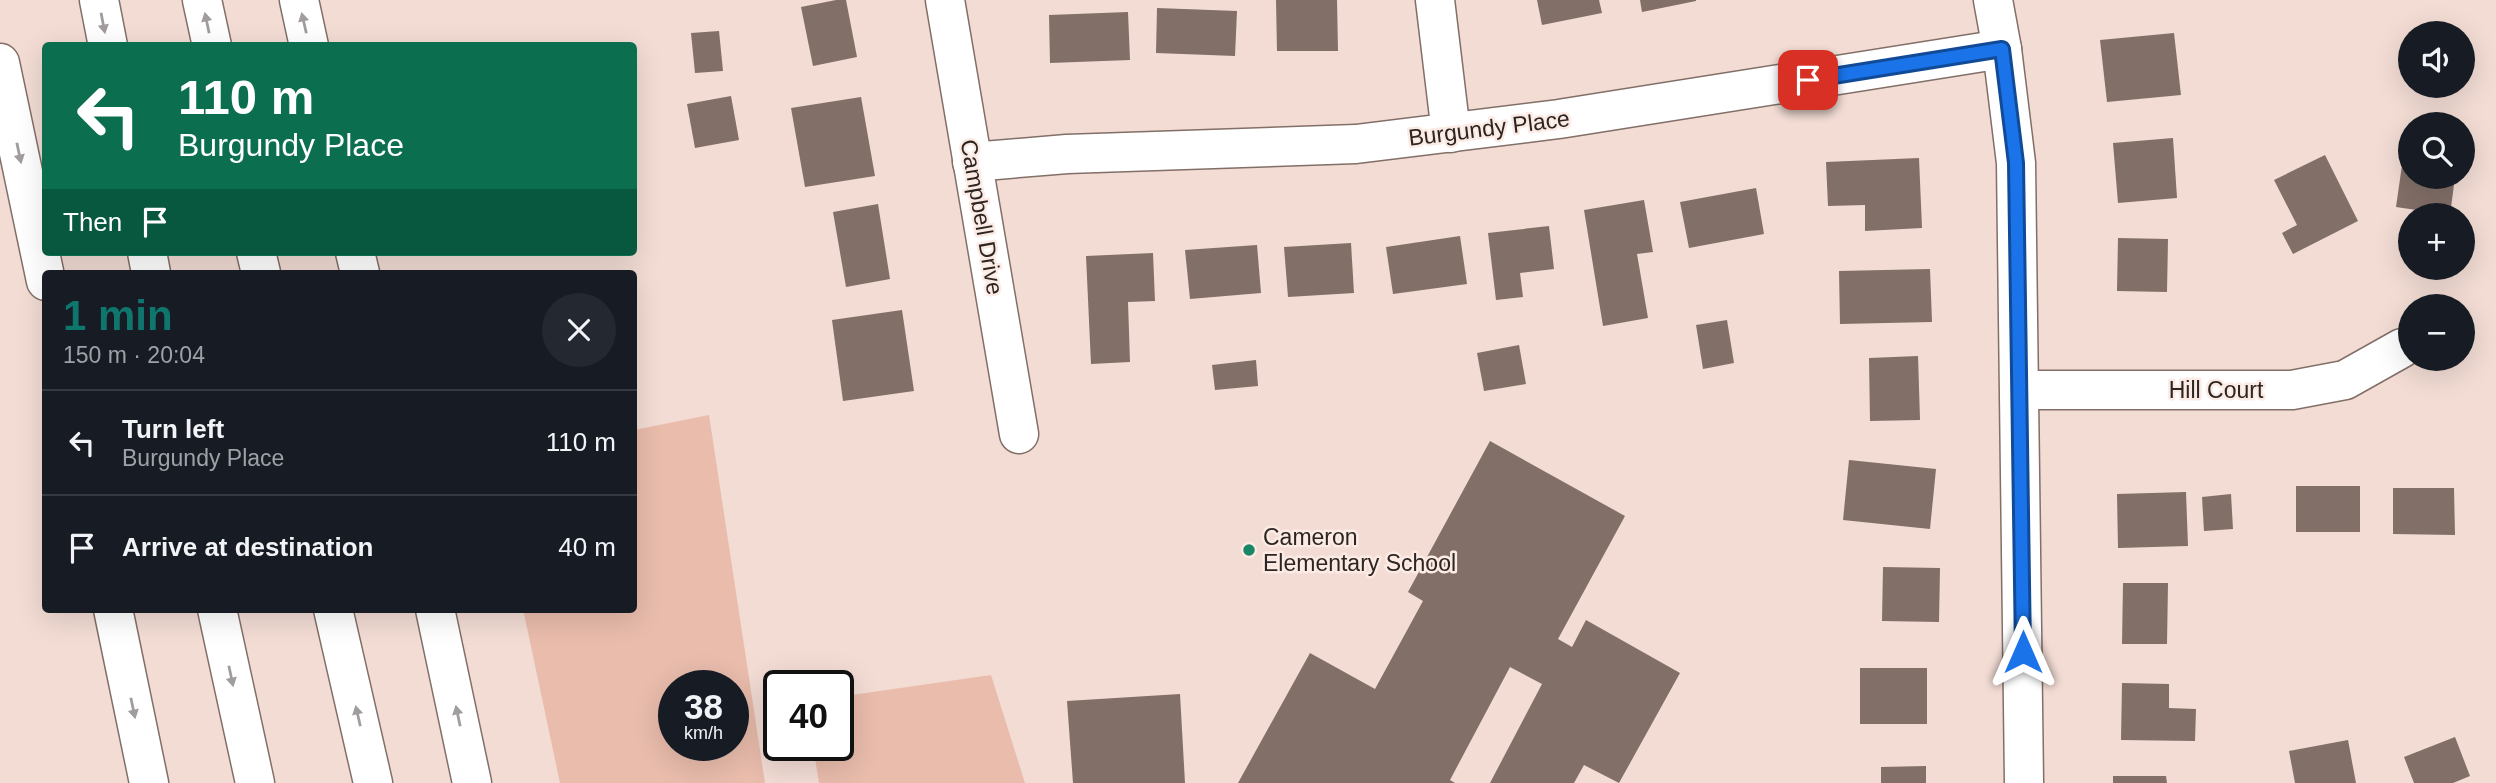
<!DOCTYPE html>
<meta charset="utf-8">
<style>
body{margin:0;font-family:Arial,sans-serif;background:#242831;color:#f1f3f6;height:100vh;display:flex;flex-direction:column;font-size:26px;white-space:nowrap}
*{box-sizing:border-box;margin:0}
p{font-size:23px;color:#9ea1a6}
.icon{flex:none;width:38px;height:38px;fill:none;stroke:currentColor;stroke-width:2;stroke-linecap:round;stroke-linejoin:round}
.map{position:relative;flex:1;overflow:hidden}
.side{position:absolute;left:42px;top:270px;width:595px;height:343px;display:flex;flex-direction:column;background:#171b24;border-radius:7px;box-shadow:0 7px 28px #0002}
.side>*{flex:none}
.banner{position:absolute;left:42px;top:42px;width:595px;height:214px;border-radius:7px;box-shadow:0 7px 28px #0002;background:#0b6e4f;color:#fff;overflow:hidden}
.buttons{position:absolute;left:2398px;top:21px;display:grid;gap:14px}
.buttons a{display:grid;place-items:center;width:77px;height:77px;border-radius:50%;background:#171b24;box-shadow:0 7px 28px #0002;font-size:35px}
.speed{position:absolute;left:658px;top:670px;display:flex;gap:14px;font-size:35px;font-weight:700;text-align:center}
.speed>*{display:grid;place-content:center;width:91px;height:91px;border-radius:50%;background:#171b24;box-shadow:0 7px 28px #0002;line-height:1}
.speed small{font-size:18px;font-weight:400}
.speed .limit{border:4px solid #111;border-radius:10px;background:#fff;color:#111}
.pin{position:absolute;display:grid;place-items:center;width:60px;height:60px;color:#fff;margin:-30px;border-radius:14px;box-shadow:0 4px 10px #0006}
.me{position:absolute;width:77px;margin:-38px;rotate:0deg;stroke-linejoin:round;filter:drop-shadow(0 0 5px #0008)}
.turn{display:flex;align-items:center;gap:24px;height:147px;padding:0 21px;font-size:32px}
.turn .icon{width:91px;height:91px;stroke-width:2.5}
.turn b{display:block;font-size:49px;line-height:60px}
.then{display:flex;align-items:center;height:66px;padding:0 21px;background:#0003;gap:14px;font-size:26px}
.round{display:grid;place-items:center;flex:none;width:74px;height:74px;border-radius:37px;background:#242831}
.head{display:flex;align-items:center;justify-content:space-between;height:119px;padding:0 21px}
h1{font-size:42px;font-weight:600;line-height:52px;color:#0f766e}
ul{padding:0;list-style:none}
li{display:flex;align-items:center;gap:21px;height:105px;padding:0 21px;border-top:2px solid #363941}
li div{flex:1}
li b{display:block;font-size:26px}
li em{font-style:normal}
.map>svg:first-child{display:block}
.green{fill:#e9bcac;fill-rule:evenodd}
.building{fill:#826f68}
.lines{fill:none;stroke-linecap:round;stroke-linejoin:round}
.street-casing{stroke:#826f67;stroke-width:41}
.secondary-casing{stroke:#826f67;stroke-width:41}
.highway-casing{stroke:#826f67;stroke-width:41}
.street{stroke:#fff;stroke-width:38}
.secondary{stroke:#fff;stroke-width:38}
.highway{stroke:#fff;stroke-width:38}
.oneway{fill:#a09d9c}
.route-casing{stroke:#114b97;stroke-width:18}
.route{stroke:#1a73e8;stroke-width:12}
.poi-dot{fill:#198765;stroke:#fcebe4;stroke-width:2.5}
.labels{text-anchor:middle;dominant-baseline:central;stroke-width:5;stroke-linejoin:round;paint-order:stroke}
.street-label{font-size:23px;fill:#2d2522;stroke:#fcebe4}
.poi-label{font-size:23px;fill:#2d2522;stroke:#fcebe4;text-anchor:start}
</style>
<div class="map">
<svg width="2496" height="783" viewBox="0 0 2496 783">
<rect width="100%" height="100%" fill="#f2dcd4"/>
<g class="green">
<path d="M709,415L765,783H560L523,609H634V430ZM674,686H733V746H674Z"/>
<polygon points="991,675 1025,783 819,783 813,746 838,746 838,697"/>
</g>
<g class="building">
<polygon points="836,0 846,0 857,57 813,66 801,7"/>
<polygon points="1276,0 1337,0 1338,51 1277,51"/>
<polygon points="1537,0 1599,0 1602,13 1542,25"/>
<polygon points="1640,0 1696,0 1696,1 1642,12"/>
<polygon points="1157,8 1237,11 1235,56 1156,53"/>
<polygon points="1128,12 1130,60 1050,63 1049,15"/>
<polygon points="719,31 723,71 695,73 691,33"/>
<polygon points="2174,33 2181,95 2107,102 2100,40"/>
<polygon points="731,96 739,140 695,148 687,104"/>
<polygon points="861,97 875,176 805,187 791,108"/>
<polygon points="2173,138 2177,198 2118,203 2113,143"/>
<polygon points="2325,155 2358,221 2293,254 2282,233 2297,225 2274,180"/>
<polygon points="1919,158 1922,228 1865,231 1865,205 1828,206 1826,162"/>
<polygon points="2402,165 2410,166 2410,177 2455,177 2450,215 2396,207"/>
<polygon points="1756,188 1764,234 1689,248 1680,202"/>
<polygon points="1644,200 1653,252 1637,254 1648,318 1603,326 1584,210"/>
<polygon points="878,204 890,279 846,287 833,212"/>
<polygon points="1549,226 1554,269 1520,273 1523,297 1496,300 1488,233"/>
<polygon points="1460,236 1467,284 1393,294 1386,247"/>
<polygon points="2118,238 2168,239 2167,292 2117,291"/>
<polygon points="1351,243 1354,293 1288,297 1284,247"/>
<polygon points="1257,245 1261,293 1190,299 1185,250"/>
<polygon points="1153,253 1155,301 1128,302 1130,362 1091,364 1086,256"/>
<polygon points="1930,269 1932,322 1840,324 1839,271"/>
<polygon points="902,310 914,391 843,401 832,320"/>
<polygon points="1727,320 1734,363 1703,369 1696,325"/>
<polygon points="1519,345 1526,384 1484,391 1477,353"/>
<polygon points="1918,356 1920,420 1870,421 1869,358"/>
<polygon points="1256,360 1258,386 1215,390 1212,365"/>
<polygon points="1490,441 1625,516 1558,639 1572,647 1586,620 1680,673 1619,783 1584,765 1574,783 1490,783 1542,684 1510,667 1450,780 1455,783 1238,783 1310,653 1375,689 1423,601 1408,592"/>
<polygon points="1849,460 1936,469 1930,529 1843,520"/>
<rect x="2296" y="486" width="64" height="46"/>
<polygon points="2393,488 2454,488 2455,535 2393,534"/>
<polygon points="2186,492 2188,546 2118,548 2117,494"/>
<polygon points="2231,494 2233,529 2204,531 2202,497"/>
<polygon points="1883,567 1940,568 1939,622 1882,621"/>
<polygon points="2123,583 2168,583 2167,644 2122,644"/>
<rect x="1860" y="668" width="67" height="56"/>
<polygon points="2122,683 2169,684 2169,708 2196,709 2195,741 2121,740"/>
<polygon points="1180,694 1185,783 1073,783 1067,701"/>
<polygon points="2455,737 2470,776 2453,783 2414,783 2404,757"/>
<polygon points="2348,740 2356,783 2295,783 2289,751"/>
<polygon points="1926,766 1926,783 1881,783 1881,767"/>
<polygon points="2113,776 2166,776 2167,783 2113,783"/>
</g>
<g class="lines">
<defs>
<g id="street">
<polyline points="945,0 1019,434"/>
<polyline points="1435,0 1451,133"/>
<polyline points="972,162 1067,154 1356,144 1559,119 2002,49"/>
<polyline points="2021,390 2292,390 2345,380 2402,348"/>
</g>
<polyline id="secondary" points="1993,0 2002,49 2016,163 2024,783"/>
<g id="highway">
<polyline points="99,0 108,46"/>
<polyline points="202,0 212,46"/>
<polyline points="299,0 309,46"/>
<polyline points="0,63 46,281"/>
<polyline points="147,252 151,273"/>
<polyline points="256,252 261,273"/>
<polyline points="355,252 360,273"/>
<polyline points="113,609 149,783"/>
<polyline points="217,609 255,783"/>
<polyline points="333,609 373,783"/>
<polyline points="435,609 472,783"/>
</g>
</defs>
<use href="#street" class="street-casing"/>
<use href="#secondary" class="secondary-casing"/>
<use href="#highway" class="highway-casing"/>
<use href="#street" class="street"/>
<use href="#secondary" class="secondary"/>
<use href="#highway" class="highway"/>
</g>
<defs><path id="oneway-solid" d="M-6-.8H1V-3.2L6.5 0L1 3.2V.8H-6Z" transform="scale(1.75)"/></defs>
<g class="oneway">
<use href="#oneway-solid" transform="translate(103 23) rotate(79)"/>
<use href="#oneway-solid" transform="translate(207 23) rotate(-102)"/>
<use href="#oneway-solid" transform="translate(304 23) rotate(-103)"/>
<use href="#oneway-solid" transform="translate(19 153) rotate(78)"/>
<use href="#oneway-solid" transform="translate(231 676) rotate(78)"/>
<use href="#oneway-solid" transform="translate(133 708) rotate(78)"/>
<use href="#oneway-solid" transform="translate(358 716) rotate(-103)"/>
<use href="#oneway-solid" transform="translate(458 716) rotate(-102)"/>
</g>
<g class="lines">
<defs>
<polyline id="route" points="1808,80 2002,49 2016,163 2023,652"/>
</defs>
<use href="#route" class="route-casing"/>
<use href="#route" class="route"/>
</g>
<circle class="poi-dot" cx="1249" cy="550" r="7"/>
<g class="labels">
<g class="street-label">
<text transform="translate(1489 128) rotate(-7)">Burgundy Place</text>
<text transform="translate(982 217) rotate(80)">Campbell Drive</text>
<text x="2216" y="390">Hill Court</text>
</g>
<g class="poi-label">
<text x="1263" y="537">Cameron<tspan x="1263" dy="26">Elementary School</tspan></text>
</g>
</g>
</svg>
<div class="buttons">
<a><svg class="icon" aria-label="sound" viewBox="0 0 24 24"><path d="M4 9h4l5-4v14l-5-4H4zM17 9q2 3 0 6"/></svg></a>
<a><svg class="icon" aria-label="search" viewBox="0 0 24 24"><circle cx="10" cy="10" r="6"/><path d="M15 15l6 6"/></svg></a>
<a>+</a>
<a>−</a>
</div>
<div class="speed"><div>38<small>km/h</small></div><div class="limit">40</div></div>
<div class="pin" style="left:1808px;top:80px;background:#d93025"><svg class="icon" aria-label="arrive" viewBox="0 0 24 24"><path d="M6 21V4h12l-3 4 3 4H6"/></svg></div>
<svg class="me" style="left:2023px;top:652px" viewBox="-20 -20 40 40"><path d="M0-17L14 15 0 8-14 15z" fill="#1a73e8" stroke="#fff" stroke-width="4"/></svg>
<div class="banner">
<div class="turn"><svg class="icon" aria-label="left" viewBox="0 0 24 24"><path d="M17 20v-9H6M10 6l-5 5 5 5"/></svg><div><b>110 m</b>Burgundy Place</div></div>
<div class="then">Then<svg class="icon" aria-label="arrive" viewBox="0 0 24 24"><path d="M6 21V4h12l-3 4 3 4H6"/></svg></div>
</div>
<section class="side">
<div class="head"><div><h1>1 min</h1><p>150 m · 20:04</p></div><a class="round"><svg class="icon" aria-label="close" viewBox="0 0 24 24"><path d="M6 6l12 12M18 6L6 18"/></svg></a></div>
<ul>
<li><svg class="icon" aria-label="left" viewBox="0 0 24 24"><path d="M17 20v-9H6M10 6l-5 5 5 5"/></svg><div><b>Turn left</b><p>Burgundy Place</p></div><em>110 m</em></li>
<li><svg class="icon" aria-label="arrive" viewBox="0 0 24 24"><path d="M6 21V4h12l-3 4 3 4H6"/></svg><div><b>Arrive at destination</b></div><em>40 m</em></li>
</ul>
</section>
</div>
